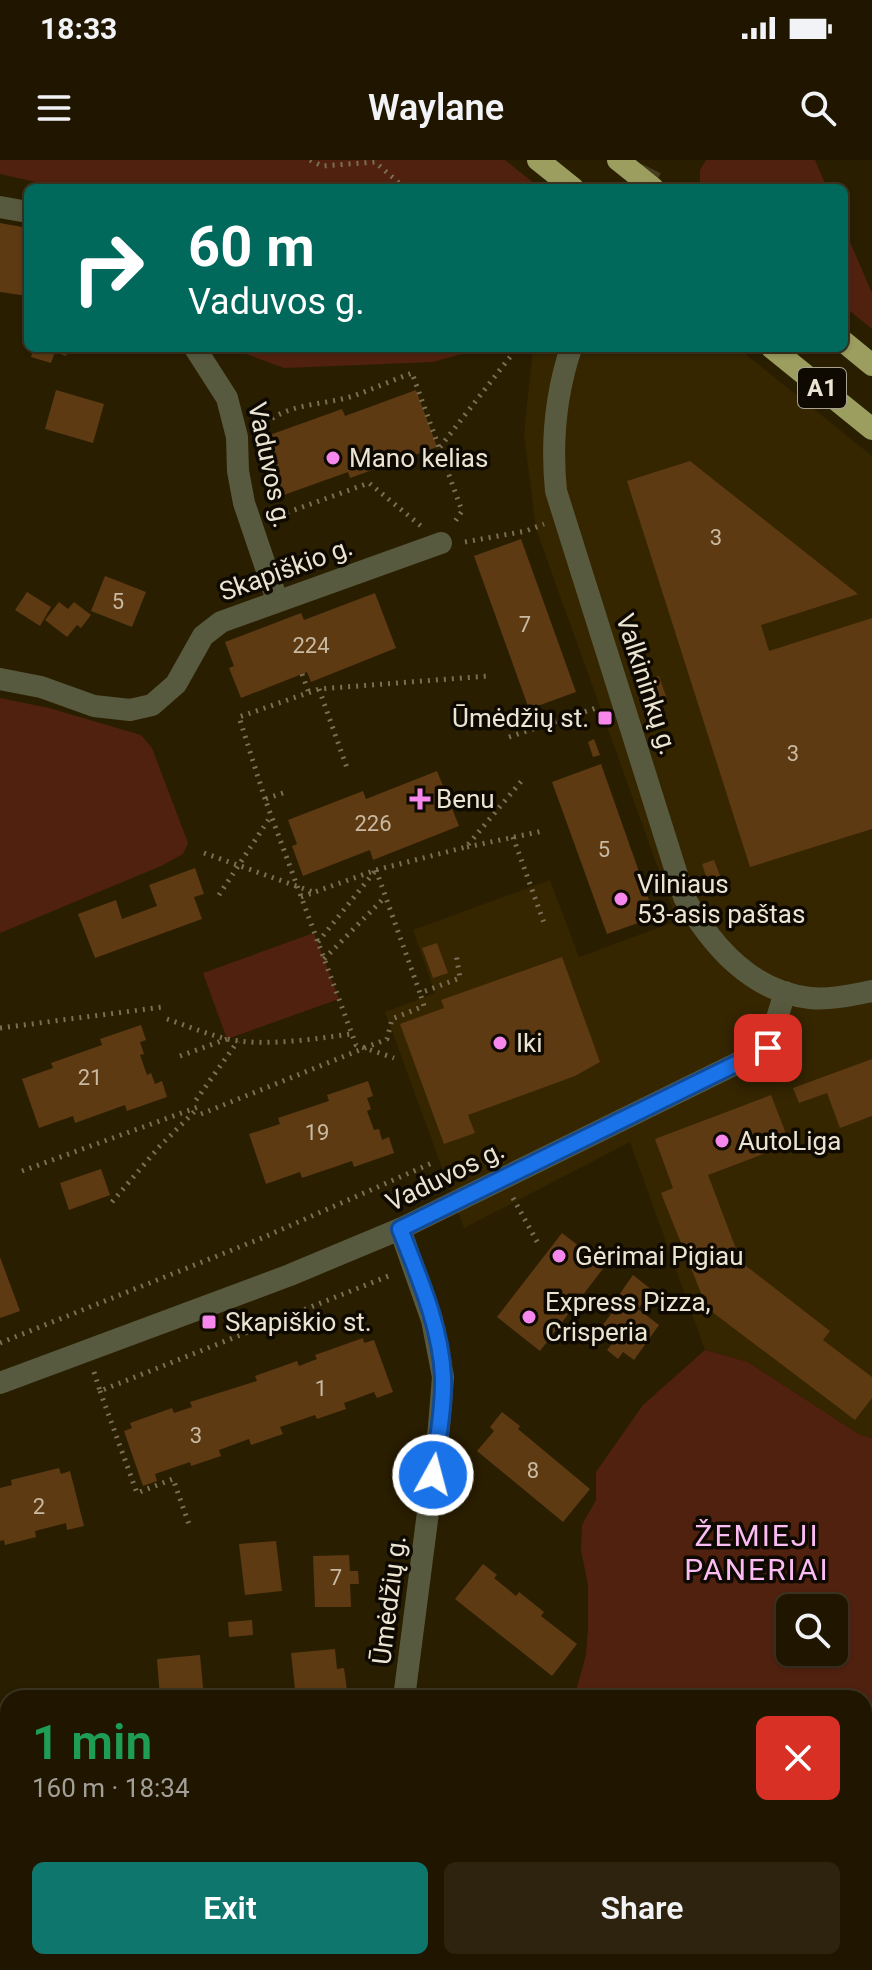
<!DOCTYPE html>
<meta charset="utf-8">
<style>
body{margin:0;font-family:Roboto,sans-serif;background:#2d230f;color:#f1f3f6;height:100vh;display:flex;flex-direction:column;font-size:30px;white-space:nowrap}
*{box-sizing:border-box;margin:0}
p{font-size:26px;color:#a29f99}
.icon{flex:none;width:44px;height:44px;fill:none;stroke:currentColor;stroke-width:2;stroke-linecap:round;stroke-linejoin:round}
.map{position:relative;flex:1;overflow:hidden}
.panel{position:absolute;left:0px;top:1530px;width:872px;height:280px;display:flex;flex-direction:column;background:#201600;border-radius:24px 24px 0 0;box-shadow:0 2px 6px #0004,0 0 0 2px #3d3522}
.panel>*{flex:none}
.top-card{position:absolute;left:24px;top:24px;width:824px;height:168px;border-radius:12px;box-shadow:0 2px 6px #0004,0 0 0 2px #3d3522;background:#00695c;color:#fff;overflow:hidden}
.buttons{position:absolute;left:776px;top:1434px;display:grid;gap:16px}
.buttons a{display:grid;place-items:center;width:72px;height:72px;border-radius:12px;background:#201600;box-shadow:0 2px 6px #0004,0 0 0 2px #3d3522;font-size:40px}
.pin{position:absolute;display:grid;place-items:center;width:68px;height:68px;color:#fff;margin:-34px;border-radius:16px;box-shadow:0 4px 12px #0006}
.me{position:absolute;width:88px;margin:-44px;rotate:7deg;stroke-linejoin:round;filter:drop-shadow(0 0 6px #0008)}
.turn{display:flex;align-items:center;gap:28px;height:168px;padding:0 32px;font-size:36px}
.turn .icon{width:104px;height:104px;stroke-width:2.5}
.turn b{display:block;font-size:56px;line-height:68px}
.round{display:grid;place-items:center;flex:none;width:84px;height:84px;border-radius:12px;background:#2d230f}
.headline{display:flex;align-items:center;justify-content:space-between;height:136px;padding:0 32px}
h1{font-size:48px;font-weight:600;line-height:60px;color:#1e9e55}
.button{display:flex;gap:16px;margin-top:auto;padding:16px 32px}
.button a{flex:1;height:92px;border-radius:12px;background:#0f766e;color:#fff;font-size:32px;font-weight:600;line-height:92px;text-align:center}
.button a+a{background:#2d230f;color:#f1f3f6}
.status{display:flex;justify-content:space-between;align-items:center;height:56px;padding:0 40px;background:#201600;direction:ltr}
.status svg{height:22px;fill:currentColor}
header{display:flex;justify-content:space-between;align-items:center;height:104px;padding:0 32px;background:#201600;font-size:36px;font-weight:600}
.map>svg:first-child{display:block}
.built{fill:#352600}
.green{fill:#51210f;fill-rule:evenodd}
.building{fill:#5e3a13}
.lines{fill:none;stroke-linecap:round;stroke-linejoin:round}
.tertiary-tunnel{stroke:#473c20;stroke-width:22;stroke-dasharray:22 11;stroke-linecap:butt}
.path{stroke:#796f56;stroke-width:5;stroke-dasharray:2 6;stroke-linecap:butt}
.minor{stroke:#585a3f;stroke-width:22}
.tertiary{stroke:#585a3f;stroke-width:22}
.trunk{stroke:#9c9e5f;stroke-width:22}
.route-casing{stroke:#114b97;stroke-width:20}
.route{stroke:#1a73e8;stroke-width:14}
.poi-dot{fill:#f688ed;stroke:#0e0901;stroke-width:3}
.labels{text-anchor:middle;dominant-baseline:central;stroke-width:7;stroke-linejoin:round;paint-order:stroke}
.number-label{font-size:22px;fill:#c8baa2}
.shield{fill:#0e0901;stroke:#a9a293;stroke-width:2}
.shield-label{font-size:24px;font-weight:bold;fill:#ebe4d2}
.poi-label{font-size:26px;fill:#ebe4d2;stroke:#0e0901;text-anchor:start}
.street-label{font-size:26px;fill:#ebe4d2;stroke:#0e0901}
.quarter-label{font-size:30px;letter-spacing:2px;fill:#fabcf3;stroke:#0e0901}
</style>
<div class="status"><b>18:33</b><svg viewBox="0 0 49 12"><path d="M0 12V9h3v3zM5 12V6h3v6zM10 12V3h3v9zM15 12V0h3v12zM26 1h20v11H26zM47 4h2v5h-2z"/></svg></div>
<header><svg class="icon" aria-label="menu" viewBox="0 0 24 24"><path d="M4 6h16M4 12h16M4 18h16"/></svg>Waylane<svg class="icon" aria-label="search" viewBox="0 0 24 24"><circle cx="10" cy="10" r="6"/><path d="M15 15l6 6"/></svg></header>
<div class="map">
<svg width="872" height="1810" viewBox="0 0 872 1810">
<rect width="100%" height="100%" fill="#2a1e00"/>
<g class="built">
<polygon points="533,188 738,188 872,296 872,1278 860,1275 748,1202 705,1190 630,982 464,1068 385,852 435,833 413,770 550,720 579,797 677,761 536,369 524,274"/>
<polygon points="386,1802 500,1802 498,1810 384,1810"/>
</g>
<g class="green">
<polygon points="0,0 505,0 540,28 63,28 0,14"/>
<polygon points="706,0 815,0 827,28 704,28 700,25 700,10"/>
<polygon points="844,68 872,133 872,169 844,146"/>
<polygon points="230,188 484,188 433,202 284,208"/>
<polygon points="0,538 49,548 141,575 152,588 188,683 183,694 161,706 0,773"/>
<polygon points="314,773 339,839 227,879 203,813"/>
<path d="M705,1190L748,1202L860,1275L872,1278V1615L864,1617V1538H574L586,1495L588,1468V1425L581,1390L582,1365L596,1340V1312L643,1245ZM790,1448H834V1492H790Z"/>
</g>
<g class="building">
<polygon points="0,63 28,68 28,136 0,132"/>
<polygon points="34,188 69,188 66,196 55,192 51,203 31,197"/>
<polygon points="56,230 104,244 93,283 45,269"/>
<polygon points="416,230 437,287 350,318 348,312 281,336 264,277 342,249 345,256"/>
<polygon points="690,301 858,434 761,465 769,491 872,458 872,669 750,707 627,321"/>
<polygon points="521,379 576,532 529,549 474,396"/>
<polygon points="105,416 146,432 132,467 91,451"/>
<polygon points="27,432 51,447 40,466 15,450"/>
<polygon points="375,433 396,488 311,522 307,512 241,538 229,508 234,506 225,482 301,453 304,460"/>
<polygon points="59,442 68,449 74,442 91,455 81,468 77,465 67,477 45,460"/>
<polygon points="659,516 668,542 649,548 641,522"/>
<polygon points="594,579 600,595 593,597 588,582"/>
<polygon points="601,604 655,757 607,774 552,622"/>
<polygon points="437,611 459,666 373,700 370,690 303,716 292,686 297,684 288,660 363,631 366,639"/>
<polygon points="714,700 721,718 708,722 702,704"/>
<polygon points="195,708 204,734 194,737 202,759 95,798 78,754 116,740 122,759 157,746 149,725"/>
<polygon points="437,783 448,813 433,818 422,788"/>
<polygon points="562,797 600,902 575,916 468,955 475,973 444,984 400,864 444,848 441,840"/>
<polygon points="141,865 146,880 140,882 144,894 140,895 147,915 151,913 155,924 162,921 167,937 127,951 125,945 75,963 73,956 39,968 22,919 53,908 51,903 102,885 100,879"/>
<polygon points="872,899 872,956 840,968 827,933 799,943 793,928"/>
<polygon points="368,921 373,936 367,938 371,949 367,951 374,970 379,969 382,980 389,977 394,993 354,1007 352,1001 302,1018 300,1012 266,1024 249,974 280,964 278,958 329,941 327,935"/>
<polygon points="771,935 790,984 708,1015 741,1102 830,1171 823,1180 872,1217 872,1238 855,1260 707,1148 661,1033 673,1028 655,979"/>
<polygon points="101,1009 110,1035 69,1050 60,1023"/>
<polygon points="562,1073 605,1106 540,1191 497,1157"/>
<polygon points="0,1097 20,1151 0,1158"/>
<polygon points="633,1115 652,1130 638,1149 659,1165 634,1200 623,1192 618,1199 607,1190 617,1177 602,1166 623,1138 619,1135"/>
<polygon points="363,1178 364,1183 374,1180 393,1232 377,1238 374,1232 344,1243 346,1249 317,1259 315,1255 280,1267 283,1274 251,1285 249,1279 219,1290 221,1296 191,1306 190,1302 155,1314 157,1321 143,1326 124,1271 132,1268 130,1263 172,1248 174,1253 192,1247 190,1242 257,1221 255,1216 297,1201 299,1206 317,1199 315,1195"/>
<polygon points="502,1252 520,1266 518,1269 590,1329 563,1362 477,1291 494,1271 490,1267"/>
<polygon points="59,1308 61,1314 70,1311 84,1366 67,1370 66,1363 35,1371 36,1377 5,1385 4,1380 0,1381 0,1328 12,1325 11,1320"/>
<polygon points="276,1381 282,1431 245,1435 239,1384"/>
<polygon points="349,1395 350,1411 358,1411 359,1424 350,1424 351,1447 315,1447 313,1396"/>
<polygon points="483,1404 497,1415 494,1418 516,1436 519,1432 544,1452 541,1456 577,1484 552,1516 455,1439"/>
<polygon points="252,1460 253,1475 229,1477 228,1462"/>
<polygon points="335,1489 337,1509 344,1508 347,1531 338,1531 339,1538 296,1538 291,1493"/>
<polygon points="200,1495 204,1538 160,1538 157,1499"/>
<polygon points="2,1640 8,1640 8,1677 0,1676"/>
<polygon points="872,1712 872,1759 864,1761 864,1714"/>
<polygon points="243,1802 269,1802 268,1810 242,1806"/>
<polygon points="595,1802 742,1802 744,1805 735,1810 712,1810 711,1808 707,1810 588,1810 587,1807"/>
</g>
<g class="lines">
<polyline class="tertiary-tunnel" points="641,28 655,0"/>
<g class="path">
<polyline points="310,0 322,6 375,2 405,28"/>
<path d="M260,269C284,242 322,246 353,236C373,229 393,220 412,213L462,351L454,363"/>
<polyline points="440,287 517,188"/>
<polyline points="272,358 369,323 421,366"/>
<polyline points="465,382 526,371 544,364"/>
<polyline points="302,514 309,533"/>
<polyline points="319,529 347,608"/>
<polyline points="509,577 599,547"/>
<polyline points="283,633 265,639 356,885 394,898"/>
<polyline points="265,639 239,557 319,529 488,516"/>
<polyline points="513,677 544,763"/>
<polyline points="467,687 543,671"/>
<polyline points="204,693 313,732"/>
<polyline points="376,710 420,833 460,818 456,794"/>
<polyline points="219,735 271,656"/>
<polyline points="301,737 376,710 466,687 524,618"/>
<polyline points="318,782 375,711"/>
<polyline points="324,799 385,737"/>
<path d="M167,859C187,866 207,874 227,879C265,887 313,879 351,874"/>
<polyline points="0,868 163,847"/>
<polyline points="180,896 227,879"/>
<polyline points="196,940 238,881"/>
<polyline points="201,954 387,879 392,859 424,846 420,833"/>
<polyline points="22,1011 198,947"/>
<polyline points="513,1038 540,1087"/>
<polyline points="112,1042 159,987 195,951"/>
<polyline points="0,1183 262,1078 432,1003"/>
<polyline points="94,1212 100,1231 391,1115"/>
<polyline points="100,1231 137,1333 173,1319 190,1367"/>
</g>
<g class="minor">
<polyline points="0,47 28,52"/>
<polyline points="195,188 227,238 237,277 238,311 244,343 277,440"/>
<polyline points="0,519 41,527 94,546 130,550 152,545 176,524 203,476 221,462 441,383"/>
<polyline points="400,1069 432,1160 443,1217 439,1267 404,1538"/>
<polyline points="0,1223 290,1115 400,1069 768,888 785,832"/>
<polyline points="0,1792 8,1787"/>
<polyline points="362,1810 364,1802"/>
</g>
<path class="tertiary" d="M571,188C555,236 551,281 556,331L684,737C711,785 752,832 810,838C831,840 852,835 872,831"/>
<g class="trunk">
<polyline points="538,0 573,28"/>
<polyline points="618,0 653,28"/>
<polyline points="844,182 872,205"/>
<polyline points="772,188 872,269"/>
</g>
</g>
<g class="lines">
<defs>
<path id="route" d="M433,1315C437,1283 444,1249 443,1217C441,1167 418,1115 400,1069L768,888"/>
</defs>
<use href="#route" class="route-casing"/>
<use href="#route" class="route"/>
</g>
<g class="poi-dot">
<circle cx="333" cy="298" r="8"/>
<rect x="597" y="550" width="16" height="16" rx="4"/>
<path d="M416 627h8v8h8v8h-8v8h-8v-8h-8v-8h8z"/>
<circle cx="621" cy="739" r="8"/>
<circle cx="500" cy="883" r="8"/>
<circle cx="722" cy="981" r="8"/>
<circle cx="559" cy="1096" r="8"/>
<circle cx="529" cy="1157" r="8"/>
<rect x="201" y="1154" width="16" height="16" rx="4"/>
</g>
<g class="labels">
<g class="number-label">
<text x="716" y="377">3</text>
<text x="118" y="441">5</text>
<text x="525" y="464">7</text>
<text x="311" y="485">224</text>
<text x="793" y="593">3</text>
<text x="373" y="663">226</text>
<text x="604" y="689">5</text>
<text x="90" y="917">21</text>
<text x="317" y="972">19</text>
<text x="321" y="1228">1</text>
<text x="196" y="1275">3</text>
<text x="533" y="1310">8</text>
<text x="39" y="1346">2</text>
<text x="336" y="1417">7</text>
</g>
<rect class="shield" x="798" y="208" width="48" height="40" rx="6"/>
<g class="shield-label">
<text x="822" y="228">A1</text>
</g>
<g class="poi-label">
<text x="349" y="298">Mano kelias</text>
<text x="589" y="558" text-anchor="end">Ūmėdžių st.</text>
<text x="436" y="639">Benu</text>
<text x="637" y="724">Vilniaus<tspan x="637" dy="30">53-asis paštas</tspan></text>
<text x="516" y="883">Iki</text>
<text x="738" y="981">AutoLiga</text>
<text x="575" y="1096">Gėrimai Pigiau</text>
<text x="545" y="1142">Express Pizza,<tspan x="545" dy="30">Crisperia</tspan></text>
<text x="225" y="1162">Skapiškio st.</text>
</g>
<g class="street-label">
<text transform="translate(270 305) rotate(78)">Vaduvos g.</text>
<text transform="translate(286 409) rotate(-20)">Skapiškio g.</text>
<text transform="translate(647 524) rotate(72)">Valkininkų g.</text>
<text transform="translate(445 1016) rotate(-26)">Vaduvos g.</text>
<text transform="translate(389 1440) rotate(-83)">Ūmėdžių g.</text>
</g>
<g class="quarter-label">
<text x="757" y="1375">ŽEMIEJI<tspan x="757" dy="34">PANERIAI</tspan></text>
</g>
</g>
</svg>
<div class="buttons">
<a><svg class="icon" aria-label="search" viewBox="0 0 24 24"><circle cx="10" cy="10" r="6"/><path d="M15 15l6 6"/></svg></a>
</div>
<div class="pin" style="left:768px;top:888px;background:#d93025"><svg class="icon" aria-label="arrive" viewBox="0 0 24 24"><path d="M6 21V4h12l-3 4 3 4H6"/></svg></div>
<svg class="me" style="left:433px;top:1315px" viewBox="-20 -20 40 40"><circle r="17" fill="#1a73e8" stroke="#fff" stroke-width="3"/><path d="M0-11L8 9 0 5-8 9z" fill="#fff"/></svg>
<div class="top-card">
<div class="turn"><svg class="icon" aria-label="right" viewBox="0 0 24 24"><path d="M7 20v-9h11M14 6l5 5-5 5"/></svg><div><b>60 m</b>Vaduvos g.</div></div>
</div>
<section class="panel">
<div class="headline"><div><h1>1 min</h1><p>160 m · 18:34</p></div><a class="round" style="background:#d93025;color:#fff"><svg class="icon" aria-label="close" viewBox="0 0 24 24"><path d="M6 6l12 12M18 6L6 18"/></svg></a></div>
<div class="button"><a>Exit</a><a>Share</a></div>
</section>
</div>
